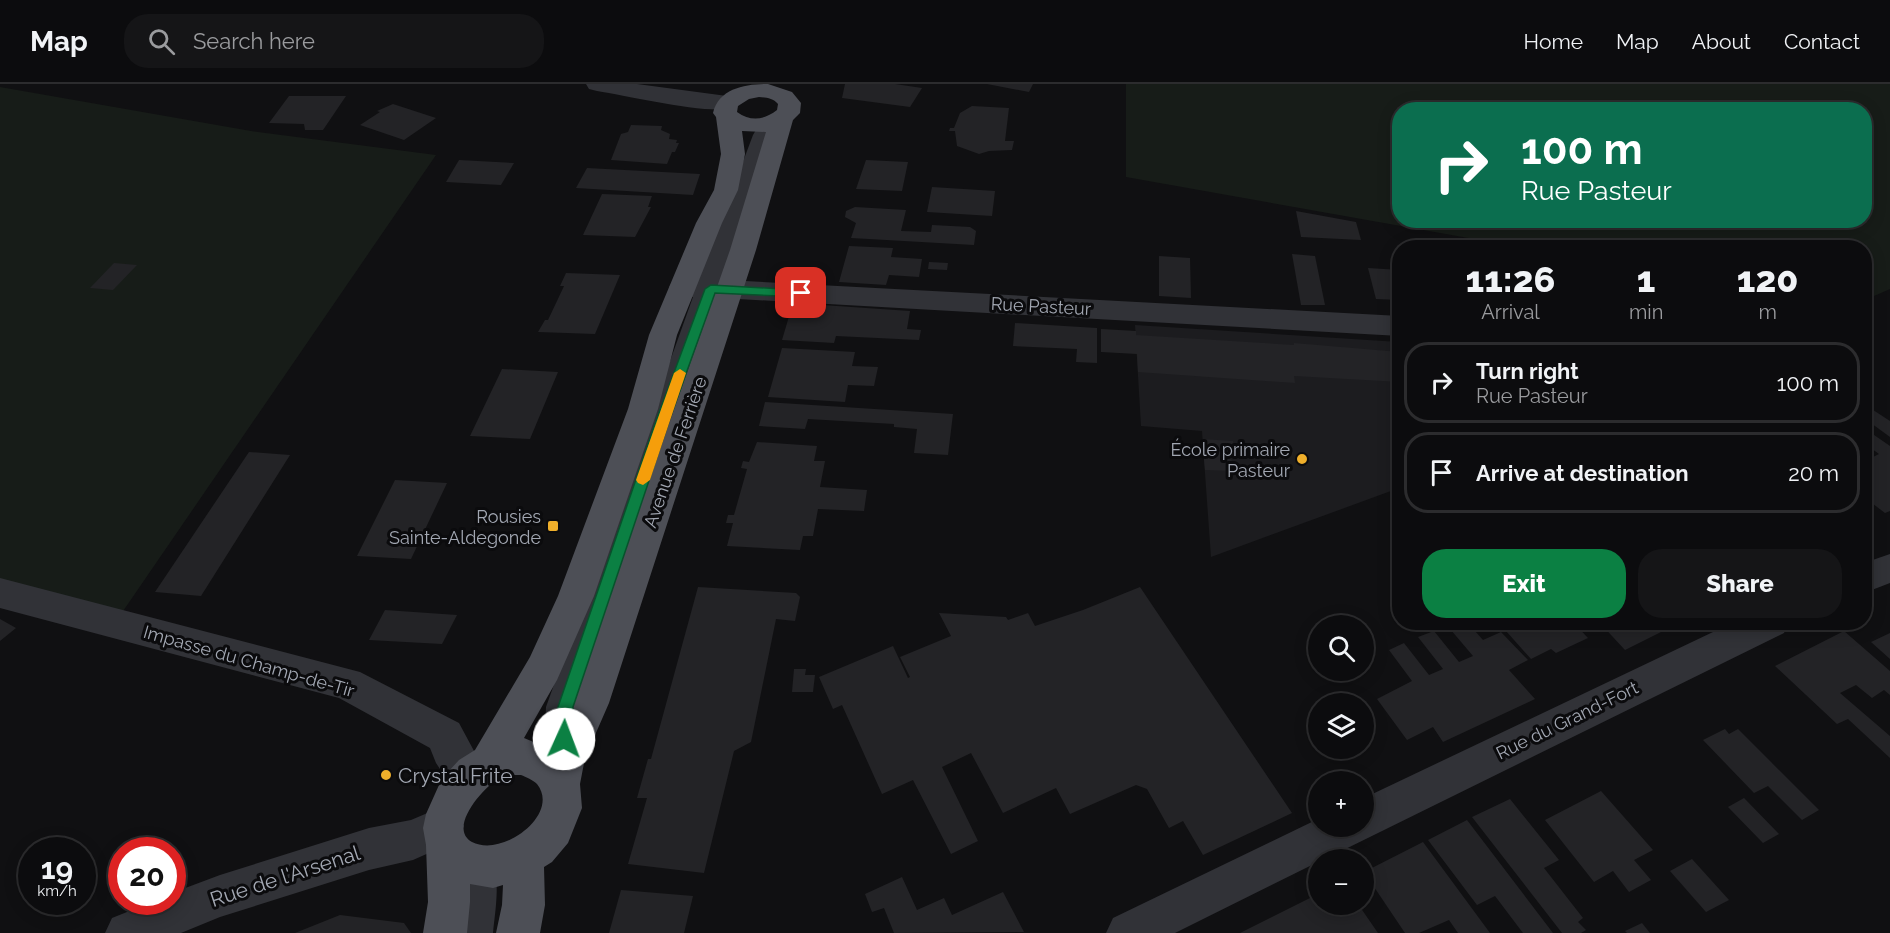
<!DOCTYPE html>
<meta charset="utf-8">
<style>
body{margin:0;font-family:Raleway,sans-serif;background:#151517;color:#f1f3f6;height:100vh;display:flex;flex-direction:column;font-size:22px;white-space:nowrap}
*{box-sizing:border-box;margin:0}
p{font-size:20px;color:#9a9b9e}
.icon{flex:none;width:33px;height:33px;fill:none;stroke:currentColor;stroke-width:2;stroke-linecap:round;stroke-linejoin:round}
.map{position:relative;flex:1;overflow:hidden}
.drawer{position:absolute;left:1392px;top:156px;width:480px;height:390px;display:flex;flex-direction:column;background:#0c0c0e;border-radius:24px;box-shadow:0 3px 15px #0003,0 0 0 2px #2c2c2e}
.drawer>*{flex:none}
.banner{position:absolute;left:1392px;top:18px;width:480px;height:126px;border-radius:24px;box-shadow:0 3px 15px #0003,0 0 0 2px #2c2c2e;background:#0b6e4f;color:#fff;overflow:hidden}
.tools{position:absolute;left:1308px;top:531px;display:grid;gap:12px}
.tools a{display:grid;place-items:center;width:66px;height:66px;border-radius:50%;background:#0c0c0e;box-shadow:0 3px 15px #0003,0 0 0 2px #2c2c2e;font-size:30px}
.speed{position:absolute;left:18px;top:753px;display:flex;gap:12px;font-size:30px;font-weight:700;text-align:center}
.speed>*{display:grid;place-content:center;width:78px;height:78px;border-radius:50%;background:#0c0c0e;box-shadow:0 3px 15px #0003,0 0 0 2px #2c2c2e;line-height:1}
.speed small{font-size:15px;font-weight:400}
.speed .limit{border:9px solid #d22;background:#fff;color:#111}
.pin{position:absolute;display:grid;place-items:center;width:51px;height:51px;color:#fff;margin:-26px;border-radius:12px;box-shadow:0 3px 9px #0006}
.me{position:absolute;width:66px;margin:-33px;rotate:2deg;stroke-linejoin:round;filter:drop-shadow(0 0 4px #0008)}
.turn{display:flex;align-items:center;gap:21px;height:126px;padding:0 30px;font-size:27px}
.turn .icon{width:78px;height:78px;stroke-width:2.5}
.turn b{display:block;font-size:42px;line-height:51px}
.eta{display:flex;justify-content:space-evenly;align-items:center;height:102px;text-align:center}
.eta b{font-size:36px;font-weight:800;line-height:42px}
.button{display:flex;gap:12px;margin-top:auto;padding:12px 30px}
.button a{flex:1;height:69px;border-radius:24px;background:#0b8043;color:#fff;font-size:24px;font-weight:800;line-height:69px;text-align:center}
.button a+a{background:#151517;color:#f1f3f6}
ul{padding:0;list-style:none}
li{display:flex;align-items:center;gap:18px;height:81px;margin:0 12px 9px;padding:0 18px;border:3px solid #2c2c2e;border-radius:24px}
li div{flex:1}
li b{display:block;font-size:22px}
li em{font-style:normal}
header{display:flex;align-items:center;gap:36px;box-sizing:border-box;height:84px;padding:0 30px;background:#0c0c0e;border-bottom:2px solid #2c2c2e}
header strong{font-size:28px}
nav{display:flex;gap:33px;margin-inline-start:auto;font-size:21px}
.search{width:420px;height:54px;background:#151517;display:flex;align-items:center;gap:15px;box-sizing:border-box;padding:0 21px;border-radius:24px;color:#9a9b9e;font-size:22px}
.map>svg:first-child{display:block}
.built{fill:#1c1c1f}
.green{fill:#171c18;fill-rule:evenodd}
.building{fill:#232326}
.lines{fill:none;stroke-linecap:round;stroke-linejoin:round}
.minor{fill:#313237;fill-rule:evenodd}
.major{fill:#4d4f56;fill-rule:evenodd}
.route{fill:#0b8043;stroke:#07532c;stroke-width:1.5}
.slow{fill:#f59e0b}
.poi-dot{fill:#efaf2b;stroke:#0b0b0d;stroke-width:2}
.labels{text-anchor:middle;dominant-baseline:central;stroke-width:6;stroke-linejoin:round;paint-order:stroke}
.street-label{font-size:18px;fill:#a2a7b2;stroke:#0b0b0d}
.poi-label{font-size:18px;fill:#a2a7b2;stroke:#0b0b0d;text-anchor:end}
.near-poi-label{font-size:21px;fill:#a2a7b2;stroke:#0b0b0d;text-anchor:start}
.near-street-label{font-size:21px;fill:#a2a7b2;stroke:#0b0b0d}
</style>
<header>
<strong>Map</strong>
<div class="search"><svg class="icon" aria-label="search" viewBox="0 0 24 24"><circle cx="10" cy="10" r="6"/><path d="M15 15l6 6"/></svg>Search here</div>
<nav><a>Home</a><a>Map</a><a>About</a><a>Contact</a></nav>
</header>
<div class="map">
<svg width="1890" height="849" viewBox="0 0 1890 849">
<rect width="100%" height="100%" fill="#101012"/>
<polygon class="built" points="1135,241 1399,258 1399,404 1211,473 1202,347 1141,342"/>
<g class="green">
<path d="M1126,0H1890V205L1865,216L1864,164L1519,163L1126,93ZM1400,26H1864V136H1400Z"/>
<polygon points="0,3 251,47 436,71 119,533 0,502"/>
</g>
<g class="building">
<polygon points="845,0 895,0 922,4 910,23 842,14"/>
<polygon points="987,0 1033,0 1029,8"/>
<polygon points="289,12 346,12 323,46 305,46 304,40 269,39"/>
<polygon points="393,20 436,34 404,56 360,41 380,28 377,27"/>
<polygon points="972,22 1009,24 1005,57 1014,57 1012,66 989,67 979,70 957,62 955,47 949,47 950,44 954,44 960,29"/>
<polygon points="631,41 662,42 661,46 670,50 669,55 677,56 676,59 679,59 675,68 672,68 667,80 611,76 621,50 628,48"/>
<polygon points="459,76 514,79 501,101 446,98"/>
<polygon points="866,76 908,78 902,107 856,105"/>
<polygon points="587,84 700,90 693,111 576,104"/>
<polygon points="932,103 995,107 992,132 927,128"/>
<polygon points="602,110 652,112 648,123 651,123 635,153 583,151"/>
<polygon points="855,123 906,126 901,147 931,148 932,141 970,143 976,147 974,161 851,154 856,139 845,133 846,127"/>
<polygon points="1296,127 1356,138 1361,156 1301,153"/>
<polygon points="849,162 893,164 891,173 922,175 919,193 889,191 886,201 839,198"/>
<polygon points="1292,170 1315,172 1325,221 1301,221"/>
<polygon points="1159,172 1190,174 1191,214 1159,212"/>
<polygon points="929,178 948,179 947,186 928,185"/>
<polygon points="114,179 137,181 113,206 90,204"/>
<polygon points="1368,184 1400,186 1400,216 1376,215"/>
<polygon points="566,189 620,191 595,250 538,248 545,236 548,236 557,217 564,202 560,202"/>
<polygon points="793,219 910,227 907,245 921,246 919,256 836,252 834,259 782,256"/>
<polygon points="1015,239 1097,244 1097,279 1076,278 1077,265 1013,262"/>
<polygon points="1101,245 1136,247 1136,251 1294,261 1294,259 1400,268 1400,298 1294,292 1295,299 1138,288 1137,270 1101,268"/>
<polygon points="782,264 855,268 852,282 878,283 874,302 848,301 845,318 768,313"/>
<polygon points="502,285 558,288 530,355 470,352"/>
<polygon points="765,318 953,330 948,371 914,369 917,345 894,343 894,340 808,335 805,345 759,342"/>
<polygon points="1867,322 1890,337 1890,353 1864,334 1864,323"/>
<polygon points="1864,344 1890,362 1890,427 1885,429 1864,413 1864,372 1869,375 1879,370 1864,359"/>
<polygon points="1202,355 1233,357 1235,372 1231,372 1233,387 1205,386"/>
<polygon points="757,358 817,362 814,377 825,377 820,403 867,406 864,427 818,425 813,452 803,452 800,466 727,462 733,439 726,439 728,431 734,431 747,385 741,384 743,377 749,378"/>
<polygon points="249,368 290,371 201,512 155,508"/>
<polygon points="395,396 447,399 411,475 357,472"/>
<polygon points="698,503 796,509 800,513 795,537 776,535 751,658 734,667 704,789 628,780 647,714 637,714 648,675 651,675"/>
<polygon points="1140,503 1292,729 1203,771 1183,737 1169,744 1147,705 1136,701 1070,730 1056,704 1003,729 971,669 942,683 978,757 951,770 913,696 882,710 842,621 833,625 819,593 893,562 908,594 910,593 900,573 951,552 939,529 1006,533 1008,536 1028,529 1035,542 1083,526"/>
<polygon points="385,526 457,531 442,560 369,556"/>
<polygon points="0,535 16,544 0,557"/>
<polygon points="1467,538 1483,556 1501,548 1528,576 1509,586 1535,615 1443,658 1433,643 1407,656 1377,615 1412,597 1389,566 1404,559 1429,591 1443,585 1418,553 1434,547 1459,578 1473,572 1445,539"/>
<polygon points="1498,538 1573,538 1588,554 1556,569 1551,565 1531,575"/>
<polygon points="1599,538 1681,538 1625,566"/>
<polygon points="1844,547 1890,587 1890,611 1884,606 1872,614 1856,601 1840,609 1890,652 1890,674 1848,635 1837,640 1775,582"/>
<polygon points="1890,549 1890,575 1871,558"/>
<polygon points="794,585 806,585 805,591 815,591 813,608 792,608"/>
<polygon points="1725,645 1729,650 1738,645 1819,726 1802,736 1768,702 1754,709 1703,656"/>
<polygon points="1601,707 1653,766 1634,776 1651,796 1629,808 1613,787 1594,798 1545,736"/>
<polygon points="1744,714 1779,750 1763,759 1728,723"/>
<polygon points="1510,715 1559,776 1544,784 1583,834 1578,838 1586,846 1581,849 1562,849 1472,733"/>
<polygon points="1467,736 1553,849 1523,849 1495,812 1477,821 1428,756"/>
<polygon points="1423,758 1490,849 1458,849 1449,836 1419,849 1405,849 1364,788"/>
<polygon points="1692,775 1729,816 1706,828 1670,787"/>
<polygon points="902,793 917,826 944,814 952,831 1003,808 1024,848 894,849 884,824 872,828 865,810"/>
<polygon points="621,806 693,812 684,849 609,849"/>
<polygon points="1318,810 1318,820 1358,820 1378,849 1240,849"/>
<polygon points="340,831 404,839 411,849 295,849"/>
<polygon points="1642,839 1650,849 1627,849 1625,847"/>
</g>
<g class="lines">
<g class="minor">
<path d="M586,0H637L727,12L735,14L738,19L735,24C706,31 630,12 597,7L589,5Z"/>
<polygon points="771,32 779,34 783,39 761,90 726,196 1400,232 1400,252 720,214 584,623 584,671 578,684 564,689 550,684 544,671 546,623 693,213 673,209 669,203 673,197 683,194 699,195 753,51 763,34"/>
<polygon points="1890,470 1890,499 1864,509 1864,479"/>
<polygon points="0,494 360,588 459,639 488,693 482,706 468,712 454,706 436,679 430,664 339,614 0,524"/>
<polygon points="1734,538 1789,538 1784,549 1378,749 1323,776 1318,776 1318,778 1175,849 1106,849 1113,834 1318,735 1318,742 1364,742 1364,714"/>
<polygon points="444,722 458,728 464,742 458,756 413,776 369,786 220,833 181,849 105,849 112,834 152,818 172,818 172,809 220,791 369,744 411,736"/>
<path d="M475,761L490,767C501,794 496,821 493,849H449L455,809L454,782L460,767Z"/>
</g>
<path class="major" d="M768,0L792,8L801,19L800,29L793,36L756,166L609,619L585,674L580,700L582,724L568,759L552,778L544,783L545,821L540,849H496L502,821L503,801L493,804L470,800V818L467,849H423L428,818L426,761L423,744L426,730L439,701L448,688L459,676L475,666L530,573L558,512L628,325L649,251L696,139L714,106L721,70L716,33L713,29C719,4 746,0 768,0ZM759,13C767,14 773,14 778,20L777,26C764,36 751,38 737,28L738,22L749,15ZM742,47L766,48L730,166L573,614L548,664L524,654L557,596L594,512L658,325L677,251L722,139L738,106L745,70ZM521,691C526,693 533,696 537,700C561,730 503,774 472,758C447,744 484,703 498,695C505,691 514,691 521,691Z"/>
</g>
<polygon class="route" points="711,201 801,206 807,209 801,213 715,209 669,337 573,623 572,655 570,660 564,662 559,660 556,655 558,623 656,337 705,205"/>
<polygon class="slow" points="680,285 686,289 650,396 643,401 638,399 636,396 674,289"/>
<g class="poi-dot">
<circle cx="1302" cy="375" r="6"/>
<rect x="547" y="436" width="12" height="12" rx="3"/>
<circle cx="386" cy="691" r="6"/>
</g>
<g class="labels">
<g class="street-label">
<text transform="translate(1041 222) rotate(3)">Rue Pasteur</text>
<text transform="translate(675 368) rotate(-71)">Avenue de Ferrière</text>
<text transform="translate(249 577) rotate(16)">Impasse du Champ-de-Tir</text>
<text transform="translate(1567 636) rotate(-26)">Rue du Grand-Fort</text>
</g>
<g class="poi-label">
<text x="1290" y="365">École primaire<tspan x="1290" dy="21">Pasteur</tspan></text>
<text x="541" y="432">Rousies<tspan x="541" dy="21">Sainte-Aldegonde</tspan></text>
</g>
<g class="near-poi-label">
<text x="398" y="691">Crystal Frite</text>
</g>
<g class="near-street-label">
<text transform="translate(285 792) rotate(-18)">Rue de l'Arsenal</text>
</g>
</g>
</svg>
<div class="tools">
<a><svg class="icon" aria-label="search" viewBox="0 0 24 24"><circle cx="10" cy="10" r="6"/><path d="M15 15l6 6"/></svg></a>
<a><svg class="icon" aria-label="layers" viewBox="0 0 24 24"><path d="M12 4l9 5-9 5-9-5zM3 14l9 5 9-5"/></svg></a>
<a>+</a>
<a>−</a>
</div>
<div class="speed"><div>19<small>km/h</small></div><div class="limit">20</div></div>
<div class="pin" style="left:801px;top:209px;background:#d93025"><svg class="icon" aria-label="arrive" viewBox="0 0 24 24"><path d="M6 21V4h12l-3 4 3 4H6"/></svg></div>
<svg class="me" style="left:564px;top:655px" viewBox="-20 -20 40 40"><circle r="19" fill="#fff"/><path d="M0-13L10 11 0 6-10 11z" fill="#0b8043"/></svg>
<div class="banner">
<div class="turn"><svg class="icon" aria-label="right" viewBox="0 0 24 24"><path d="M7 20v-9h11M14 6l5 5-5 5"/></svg><div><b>100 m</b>Rue Pasteur</div></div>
</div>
<section class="drawer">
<div class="eta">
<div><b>11:26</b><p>Arrival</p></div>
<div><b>1</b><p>min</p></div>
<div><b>120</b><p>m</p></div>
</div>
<ul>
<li><svg class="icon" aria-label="right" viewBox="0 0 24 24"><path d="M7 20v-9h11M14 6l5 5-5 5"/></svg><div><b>Turn right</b><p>Rue Pasteur</p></div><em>100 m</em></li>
<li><svg class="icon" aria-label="arrive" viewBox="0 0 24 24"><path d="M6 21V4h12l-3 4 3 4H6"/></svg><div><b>Arrive at destination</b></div><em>20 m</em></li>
</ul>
<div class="button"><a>Exit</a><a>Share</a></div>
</section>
</div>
